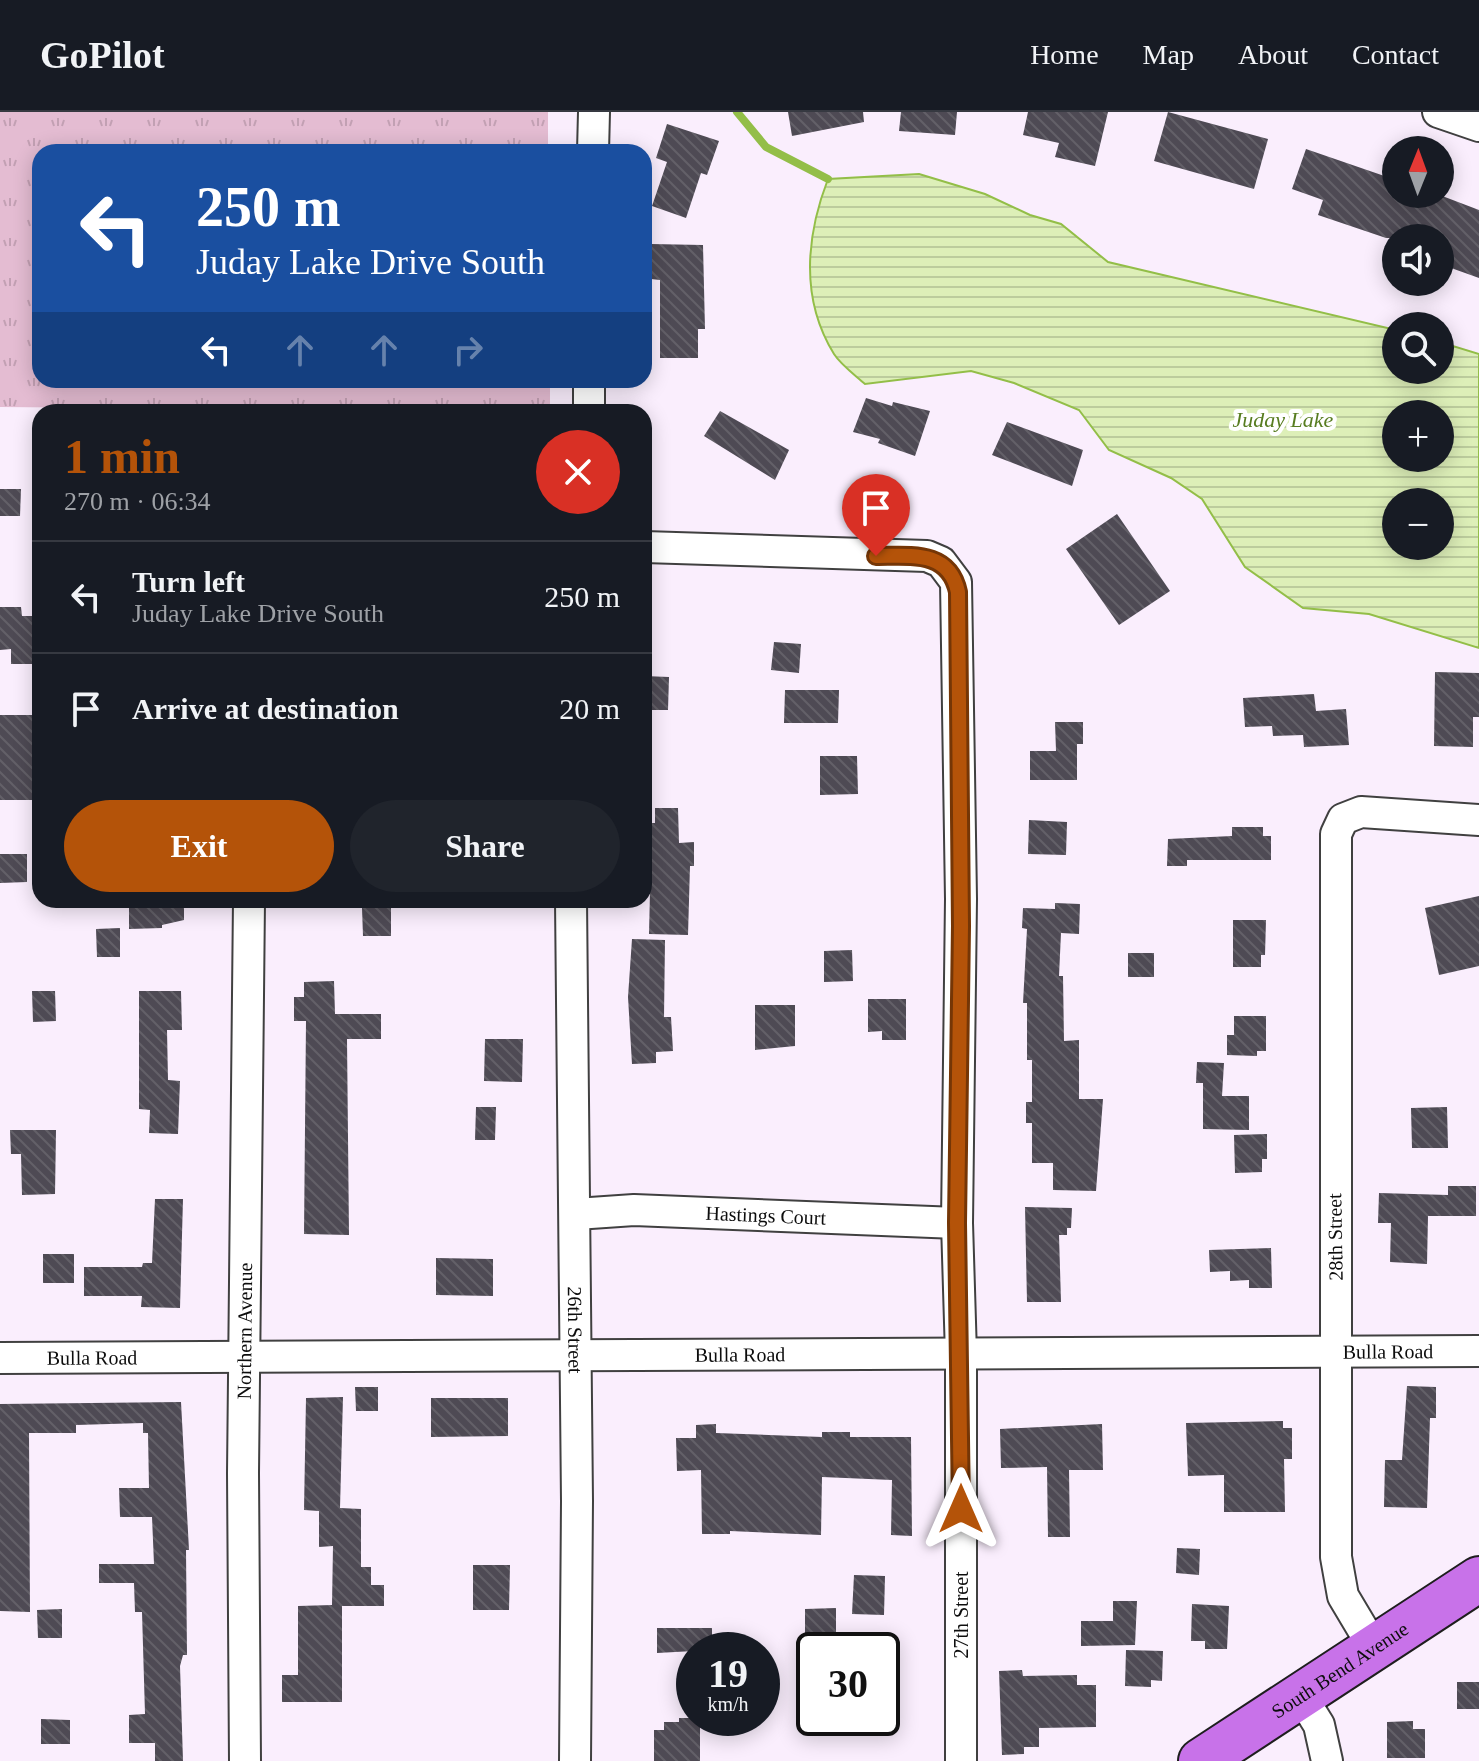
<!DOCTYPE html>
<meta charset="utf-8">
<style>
body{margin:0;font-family:Georgia,serif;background:#20242c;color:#f1f3f6;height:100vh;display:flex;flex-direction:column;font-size:30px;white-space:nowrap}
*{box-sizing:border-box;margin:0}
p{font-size:26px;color:#9ea1a6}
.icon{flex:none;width:44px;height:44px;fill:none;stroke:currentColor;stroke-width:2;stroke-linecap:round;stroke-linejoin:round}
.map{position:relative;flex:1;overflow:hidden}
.side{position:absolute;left:32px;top:292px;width:620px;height:504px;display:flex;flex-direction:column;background:#171b24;border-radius:24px;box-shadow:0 4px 20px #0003}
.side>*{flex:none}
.top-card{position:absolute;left:32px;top:32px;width:620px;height:244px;border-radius:24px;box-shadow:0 4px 20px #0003;background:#1a4fa0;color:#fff;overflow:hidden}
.needle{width:52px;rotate:1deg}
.buttons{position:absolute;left:1382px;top:24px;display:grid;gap:16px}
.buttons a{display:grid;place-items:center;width:72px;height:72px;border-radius:50%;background:#171b24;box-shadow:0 4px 20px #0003;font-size:40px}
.speed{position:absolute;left:676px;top:1520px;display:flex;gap:16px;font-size:40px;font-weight:700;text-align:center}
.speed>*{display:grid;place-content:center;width:104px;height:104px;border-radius:50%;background:#171b24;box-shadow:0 4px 20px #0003;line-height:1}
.speed small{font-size:20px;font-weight:400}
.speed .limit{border:4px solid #111;border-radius:12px;background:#fff;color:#111}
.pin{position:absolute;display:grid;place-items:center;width:68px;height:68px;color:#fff;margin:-82px -34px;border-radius:50% 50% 50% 0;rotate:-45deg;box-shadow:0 0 8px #0007}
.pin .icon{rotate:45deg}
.me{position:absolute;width:88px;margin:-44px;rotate:0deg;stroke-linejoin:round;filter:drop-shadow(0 0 6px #0008)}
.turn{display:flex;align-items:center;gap:28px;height:168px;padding:0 32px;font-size:36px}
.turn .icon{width:104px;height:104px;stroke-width:2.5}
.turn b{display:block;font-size:56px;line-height:68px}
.lanes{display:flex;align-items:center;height:76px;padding:0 32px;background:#0003;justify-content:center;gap:40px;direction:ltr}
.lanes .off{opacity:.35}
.round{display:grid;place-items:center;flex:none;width:84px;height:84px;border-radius:42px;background:#20242c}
.overview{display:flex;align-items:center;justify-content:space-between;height:136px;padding:0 32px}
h1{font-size:48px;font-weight:700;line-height:60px;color:#b45309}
.button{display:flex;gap:16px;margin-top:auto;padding:16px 32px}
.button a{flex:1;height:92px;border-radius:48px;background:#b45309;color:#fff;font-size:32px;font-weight:700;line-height:92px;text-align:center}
.button a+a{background:#20242c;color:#f1f3f6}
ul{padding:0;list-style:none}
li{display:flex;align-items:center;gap:24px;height:112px;padding:0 32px;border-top:2px solid #363941}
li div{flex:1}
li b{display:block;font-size:30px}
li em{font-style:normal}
header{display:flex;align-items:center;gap:48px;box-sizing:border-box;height:112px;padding:0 40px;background:#171b24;border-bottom:2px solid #363941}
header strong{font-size:38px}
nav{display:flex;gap:44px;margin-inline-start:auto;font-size:28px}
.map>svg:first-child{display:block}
.park{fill:url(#park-tufts)}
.water{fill:url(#water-rules);stroke:#93be48;stroke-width:2;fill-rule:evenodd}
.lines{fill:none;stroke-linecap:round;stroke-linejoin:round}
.stream{stroke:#93be48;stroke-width:8}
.building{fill:url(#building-back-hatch)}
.minor-casing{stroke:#404040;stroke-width:34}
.primary-casing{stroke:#1e1e1e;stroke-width:48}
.minor{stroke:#fff;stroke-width:30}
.primary{stroke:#c872e9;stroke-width:44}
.route-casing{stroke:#753606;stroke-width:20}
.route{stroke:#b45309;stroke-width:14}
.labels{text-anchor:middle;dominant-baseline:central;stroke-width:8;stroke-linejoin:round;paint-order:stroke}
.street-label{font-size:20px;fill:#0d0d0d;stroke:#fff}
.water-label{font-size:22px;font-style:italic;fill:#587d21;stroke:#fff}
</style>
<header>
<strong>GoPilot</strong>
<nav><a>Home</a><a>Map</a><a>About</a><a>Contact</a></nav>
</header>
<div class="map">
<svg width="1479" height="1649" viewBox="0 0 1479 1649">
<defs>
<pattern id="park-tufts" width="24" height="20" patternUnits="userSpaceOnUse" patternTransform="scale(2)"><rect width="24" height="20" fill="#e4bcd2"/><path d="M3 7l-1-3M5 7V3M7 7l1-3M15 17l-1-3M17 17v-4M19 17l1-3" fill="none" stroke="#c2a0b3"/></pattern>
<pattern id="water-rules" width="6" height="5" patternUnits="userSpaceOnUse" patternTransform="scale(2)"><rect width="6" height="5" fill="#ddefb8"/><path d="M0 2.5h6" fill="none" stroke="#bccc9d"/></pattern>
<pattern id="building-back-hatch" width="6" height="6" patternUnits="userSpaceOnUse" patternTransform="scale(2)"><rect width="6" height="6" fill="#4e4a54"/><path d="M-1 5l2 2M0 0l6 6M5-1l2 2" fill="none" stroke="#636068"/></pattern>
</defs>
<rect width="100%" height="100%" fill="#faeefd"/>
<polygon class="park" points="0,0 548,0 548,40 40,40 40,268 550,268 550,300 0,295"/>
<path class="water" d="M919,62L985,82L1030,103L1061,112L1108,150L1396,218V258H1440V230L1479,242V536L1369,502L1303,496L1245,455L1202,387L1171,366L1109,338L1079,298L1014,271L971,259L865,272C855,263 841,253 834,242C800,187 806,124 828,67ZM1396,302H1440V346H1396ZM1396,390H1440V434H1396Z"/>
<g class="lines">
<polyline class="stream" points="737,0 766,35 828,67"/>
</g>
<g class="building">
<polygon points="788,0 863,0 864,10 792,24"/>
<polygon points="901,0 957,0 955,23 899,19"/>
<polygon points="1028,0 1108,0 1095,54 1055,45 1059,31 1023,23"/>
<polygon points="1168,0 1268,27 1254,77 1154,49"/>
<polygon points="667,12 719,29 707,63 701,61 686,106 652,94 667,50 656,46"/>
<polygon points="1306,37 1396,68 1396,82 1437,82 1479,98 1479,166 1440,152 1440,126 1386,126 1318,103 1323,88 1292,77"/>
<polygon points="651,132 703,133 705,217 698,217 698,246 660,246 660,168 651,167"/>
<polygon points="866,286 892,294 893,290 930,299 915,344 878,331 880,327 853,320"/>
<polygon points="720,299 789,338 775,368 704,324"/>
<polygon points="1007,310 1083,338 1072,374 992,343"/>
<polygon points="0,377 21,377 20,404 0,404"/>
<polygon points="1117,402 1170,479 1119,513 1066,437"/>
<polygon points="0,495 21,495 22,504 40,504 40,552 11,552 11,537 0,538"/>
<polygon points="774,530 801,532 799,561 771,558"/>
<polygon points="1435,560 1479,561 1479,605 1473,605 1473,635 1434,634"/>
<polygon points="644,564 669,565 668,598 644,598"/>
<polygon points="785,578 839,578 838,611 784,611"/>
<polygon points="1314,582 1316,599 1346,597 1349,633 1304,635 1303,623 1273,624 1272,614 1245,615 1243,586"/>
<rect x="0" y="603" width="36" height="85"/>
<polygon points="1055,610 1083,610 1083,632 1077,632 1077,668 1030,668 1030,639 1056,639"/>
<polygon points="820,644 857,644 858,682 820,683"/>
<polygon points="655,696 678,696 679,731 694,730 694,754 690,754 688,823 649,822 651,737 644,737 644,711 655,711"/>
<polygon points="1029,708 1067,710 1066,743 1028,742"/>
<polygon points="1232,715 1263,715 1263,724 1271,724 1271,748 1187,748 1187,754 1167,754 1168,727 1232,724"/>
<polygon points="0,742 27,742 27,770 0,771"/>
<polygon points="1479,784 1479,854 1439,863 1425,796"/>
<polygon points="129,788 184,788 184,808 162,813 162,816 129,817"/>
<polygon points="1055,791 1080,792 1079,822 1061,821 1059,864 1063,864 1064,929 1079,928 1079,987 1103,987 1096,1079 1053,1078 1053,1051 1032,1051 1032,1011 1026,1011 1026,990 1032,990 1032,948 1027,948 1027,891 1023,891 1027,817 1022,816 1023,796 1055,797"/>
<polygon points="391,795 391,824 363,824 362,796"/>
<polygon points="1233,808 1266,808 1265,843 1261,843 1261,855 1233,855"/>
<polygon points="120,816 120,845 97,845 96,817"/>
<polygon points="632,827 665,828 664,905 671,905 673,939 656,940 656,951 632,952 628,885"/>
<polygon points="852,838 853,869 824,870 824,839"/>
<rect x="1128" y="841" width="26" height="24"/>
<polygon points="334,869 335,902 381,902 381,927 347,927 349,1123 304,1122 306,909 294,909 294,885 304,885 304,870"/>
<polygon points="32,879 55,879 56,909 33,910"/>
<polygon points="139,879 181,879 182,918 167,918 168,968 180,969 178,1022 149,1021 150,998 139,997"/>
<polygon points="868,887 906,887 906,928 882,928 882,919 868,920"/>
<polygon points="755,893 795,893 795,934 755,938"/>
<polygon points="1234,904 1266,904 1266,939 1257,939 1257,944 1227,943 1227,923 1234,923"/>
<polygon points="485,927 523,927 522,970 484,969"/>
<polygon points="1197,950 1224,951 1222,984 1249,984 1249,1018 1203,1017 1203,971 1196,971"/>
<polygon points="476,995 496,995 495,1028 475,1028"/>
<polygon points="1447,995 1448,1036 1412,1036 1411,996"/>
<polygon points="10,1018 56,1018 55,1082 22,1083 21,1042 11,1042"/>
<polygon points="1267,1022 1267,1047 1262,1047 1262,1060 1235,1061 1234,1023"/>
<polygon points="1448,1074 1476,1074 1476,1104 1428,1104 1427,1152 1390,1150 1391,1111 1378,1111 1379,1081 1448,1083"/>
<polygon points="155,1087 183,1087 180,1196 141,1195 142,1184 84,1184 84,1155 142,1155 143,1151 152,1151"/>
<polygon points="1025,1095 1072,1096 1071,1116 1067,1116 1067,1123 1059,1123 1061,1190 1027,1190"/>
<polygon points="1271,1136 1272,1176 1249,1176 1249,1168 1230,1169 1230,1159 1210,1160 1209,1138"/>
<rect x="43" y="1142" width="31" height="29"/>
<polygon points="436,1146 493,1147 493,1184 436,1183"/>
<polygon points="1407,1274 1436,1275 1436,1306 1430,1306 1427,1396 1384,1395 1385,1348 1402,1348"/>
<polygon points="355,1275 378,1275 378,1299 356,1299"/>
<polygon points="343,1285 340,1396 361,1397 361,1455 371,1455 371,1473 384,1473 384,1494 342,1494 342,1590 282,1590 282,1563 298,1563 298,1494 332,1493 333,1434 319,1435 319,1399 304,1398 306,1286"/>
<polygon points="431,1286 508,1286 508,1324 431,1325"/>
<polygon points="181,1290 189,1438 186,1438 187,1543 183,1543 180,1554 183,1649 155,1649 155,1631 129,1631 129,1603 145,1602 142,1500 135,1500 134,1471 99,1471 99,1452 154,1452 152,1405 120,1405 119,1376 149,1376 148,1321 143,1321 143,1311 76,1313 76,1321 29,1321 30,1500 0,1499 0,1292"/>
<polygon points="1283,1309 1283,1316 1292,1316 1292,1347 1284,1347 1285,1400 1224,1400 1224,1363 1188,1364 1186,1311"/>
<polygon points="716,1312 716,1321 822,1325 822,1320 850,1320 850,1325 911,1325 912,1424 891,1423 892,1368 822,1365 821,1423 730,1419 730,1422 702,1422 701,1358 677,1359 676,1326 696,1326 696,1313"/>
<polygon points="1102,1312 1103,1358 1069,1358 1070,1425 1048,1425 1047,1355 1001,1356 1000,1317"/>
<polygon points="1177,1436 1200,1437 1199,1463 1176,1461"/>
<polygon points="473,1453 510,1453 509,1498 473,1498"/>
<polygon points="854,1463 885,1464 884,1503 852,1502"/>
<polygon points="1113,1489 1137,1489 1135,1533 1081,1534 1081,1509 1113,1509"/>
<polygon points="1192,1492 1229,1494 1227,1537 1205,1537 1205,1529 1191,1529"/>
<polygon points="836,1496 836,1538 805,1538 805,1497"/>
<polygon points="62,1497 62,1526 38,1526 37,1498"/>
<polygon points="657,1516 712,1516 712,1538 657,1541"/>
<polygon points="1126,1538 1163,1539 1162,1569 1151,1568 1151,1575 1125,1574"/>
<polygon points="1022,1558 1023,1564 1077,1563 1077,1573 1096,1573 1096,1615 1039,1616 1039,1635 1024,1635 1024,1642 1002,1643 999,1559"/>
<rect x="1457" y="1570" width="22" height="27"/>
<polygon points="679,1606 700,1606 700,1649 654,1649 654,1618 664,1618 664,1610 679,1610"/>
<polygon points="41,1607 70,1608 70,1632 41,1632"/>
<polygon points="1413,1609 1413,1617 1425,1617 1425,1646 1387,1646 1387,1610"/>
</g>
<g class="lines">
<defs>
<g id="minor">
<polyline points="1438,0 1479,14"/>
<polyline points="593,40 594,0"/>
<polyline points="589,300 589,268"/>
<polyline points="644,435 927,444 941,450 956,470 961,787 957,1111 961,1243 961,1649"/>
<path id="s1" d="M571,788L577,1389L575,1649"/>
<path id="s2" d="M576,1102L634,1098L957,1111"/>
<path id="s3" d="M0,1246L1479,1239"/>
<polyline points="1374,1536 1343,1484 1336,1445 1336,722 1343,707 1361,700 1479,708"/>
<polyline points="1301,1584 1319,1613 1327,1649"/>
<path id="s4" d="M245,1649L243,1361L249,788"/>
</g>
<g id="primary">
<path id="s5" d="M1201,1649L1479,1467"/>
</g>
</defs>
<use href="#minor" class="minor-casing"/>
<use href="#primary" class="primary-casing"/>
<use href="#minor" class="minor"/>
<use href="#primary" class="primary"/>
</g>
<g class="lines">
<defs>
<path id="route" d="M876,444C911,444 949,438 958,480L961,814L957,1111L961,1397"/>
</defs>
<use href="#route" class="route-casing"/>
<use href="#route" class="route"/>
</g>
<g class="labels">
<g class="street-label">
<text stroke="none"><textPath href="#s2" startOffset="190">Hastings Court</textPath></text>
<text transform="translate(1335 1125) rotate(-91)">28th Street</text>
<text stroke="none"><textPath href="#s4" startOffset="430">Northern Avenue</textPath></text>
<text stroke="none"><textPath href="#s1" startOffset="430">26th Street</textPath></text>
<text stroke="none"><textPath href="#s3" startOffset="1388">Bulla Road</textPath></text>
<text stroke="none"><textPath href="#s3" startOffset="740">Bulla Road</textPath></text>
<text stroke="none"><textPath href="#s3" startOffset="92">Bulla Road</textPath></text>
<text transform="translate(961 1503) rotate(-90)">27th Street</text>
<text stroke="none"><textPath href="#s5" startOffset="166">South Bend Avenue</textPath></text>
</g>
<g class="water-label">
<text x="1283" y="307">Juday Lake</text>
</g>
</g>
</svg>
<div class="buttons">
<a><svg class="needle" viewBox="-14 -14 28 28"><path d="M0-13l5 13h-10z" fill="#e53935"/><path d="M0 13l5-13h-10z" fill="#9ea1a6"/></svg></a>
<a><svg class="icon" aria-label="sound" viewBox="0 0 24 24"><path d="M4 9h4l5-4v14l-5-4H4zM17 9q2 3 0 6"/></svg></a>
<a><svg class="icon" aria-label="search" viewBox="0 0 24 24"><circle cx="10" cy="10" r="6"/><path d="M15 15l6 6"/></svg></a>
<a>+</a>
<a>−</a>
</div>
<div class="speed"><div>19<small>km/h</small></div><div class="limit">30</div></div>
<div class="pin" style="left:876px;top:444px;background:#d93025"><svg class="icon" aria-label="arrive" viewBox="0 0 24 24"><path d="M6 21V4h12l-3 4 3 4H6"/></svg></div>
<svg class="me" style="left:961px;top:1397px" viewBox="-20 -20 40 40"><path d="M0-17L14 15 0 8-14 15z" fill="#b45309" stroke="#fff" stroke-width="4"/></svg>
<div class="top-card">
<div class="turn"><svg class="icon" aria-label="left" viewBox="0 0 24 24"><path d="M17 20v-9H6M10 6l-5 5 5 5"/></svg><div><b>250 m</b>Juday Lake Drive South</div></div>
<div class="lanes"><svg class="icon" aria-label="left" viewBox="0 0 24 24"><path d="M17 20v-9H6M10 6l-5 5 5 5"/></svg><svg class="icon off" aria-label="ahead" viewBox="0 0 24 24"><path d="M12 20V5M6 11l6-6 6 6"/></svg><svg class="icon off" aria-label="ahead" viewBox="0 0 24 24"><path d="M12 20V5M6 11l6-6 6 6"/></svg><svg class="icon off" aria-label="right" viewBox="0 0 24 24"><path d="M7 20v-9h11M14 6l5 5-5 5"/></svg></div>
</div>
<section class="side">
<div class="overview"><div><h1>1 min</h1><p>270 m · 06:34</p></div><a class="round" style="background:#d93025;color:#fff"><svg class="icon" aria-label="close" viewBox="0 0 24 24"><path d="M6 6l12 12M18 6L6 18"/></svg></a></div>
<ul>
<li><svg class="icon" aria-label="left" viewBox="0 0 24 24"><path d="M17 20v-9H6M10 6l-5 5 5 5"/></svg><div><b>Turn left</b><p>Juday Lake Drive South</p></div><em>250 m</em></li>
<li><svg class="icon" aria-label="arrive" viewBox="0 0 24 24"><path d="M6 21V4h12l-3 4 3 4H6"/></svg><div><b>Arrive at destination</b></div><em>20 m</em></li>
</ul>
<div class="button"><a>Exit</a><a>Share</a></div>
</section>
</div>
